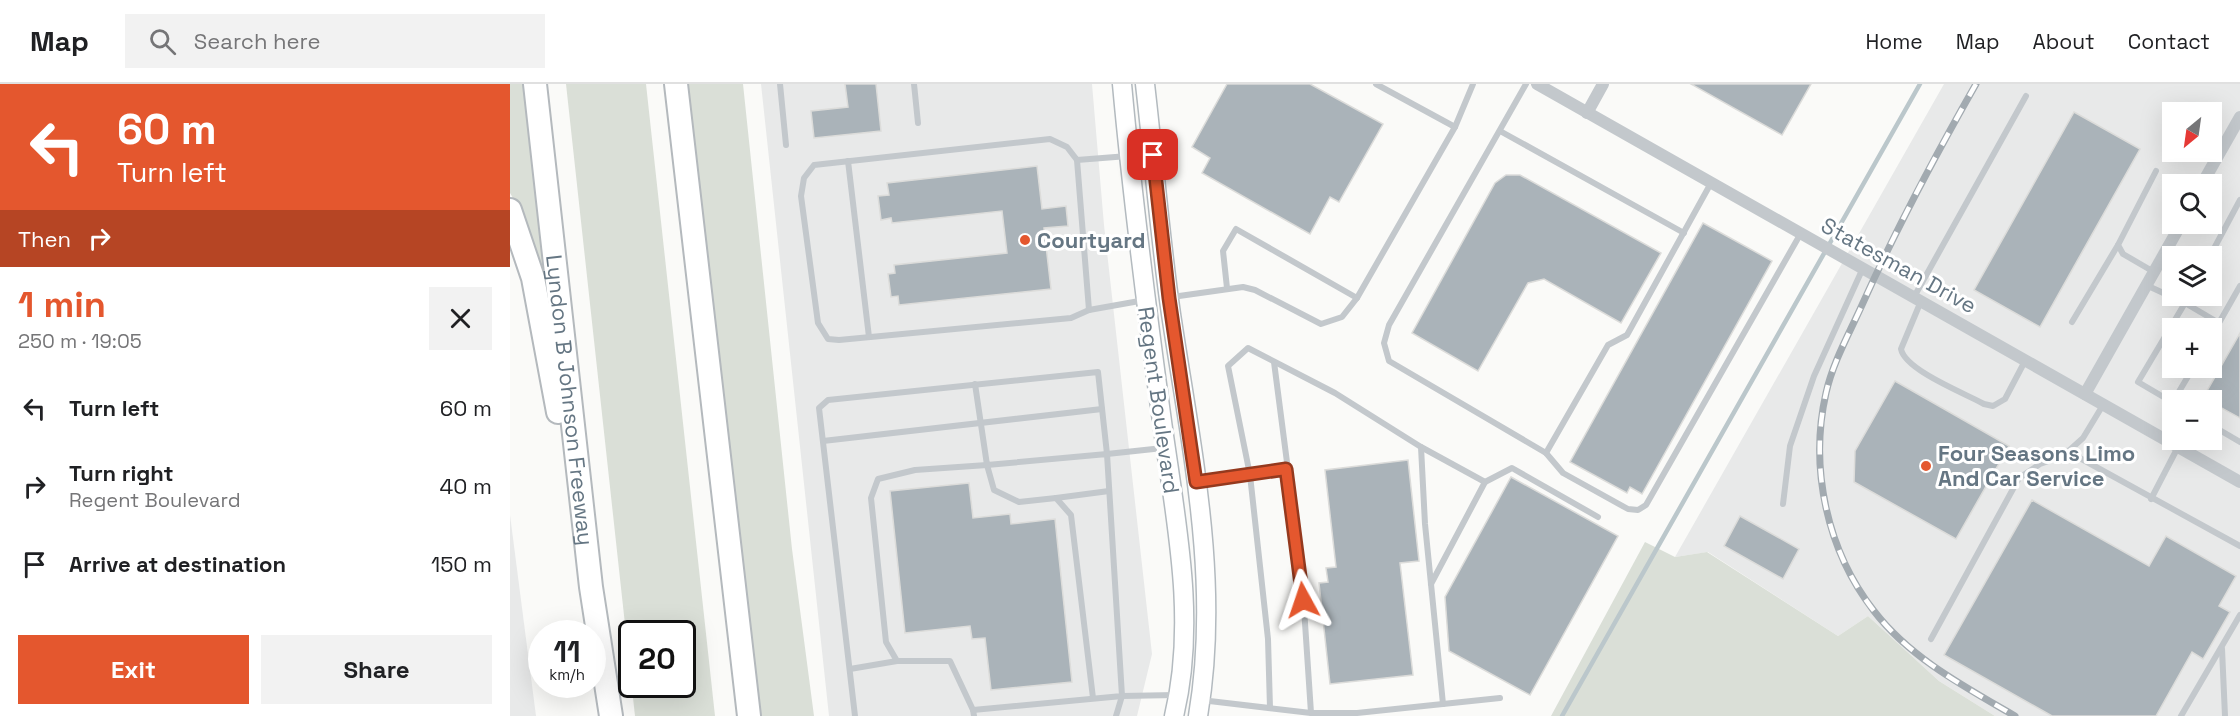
<!DOCTYPE html>
<meta charset="utf-8">
<style>
body{margin:0;font-family:"Space Grotesk",sans-serif;background:#f2f2f2;color:#202124;height:100vh;display:flex;flex-direction:column;font-size:22px;white-space:nowrap}
*{box-sizing:border-box;margin:0}
p{font-size:20px;color:#757577}
.icon{flex:none;width:33px;height:33px;fill:none;stroke:currentColor;stroke-width:2;stroke-linecap:round;stroke-linejoin:round}
.map{position:relative;flex:1;overflow:hidden}
.drawer{display:flex;flex-direction:column;background:#fff;width:510px}
.drawer>*{flex:none}
.hud{background:#e4572e;color:#fff;overflow:hidden}
.needle{width:39px;rotate:209deg}
.buttons{position:absolute;left:1652px;top:18px;display:grid;gap:12px}
.buttons a{display:grid;place-items:center;width:60px;height:60px;border-radius:0px;background:#fff;box-shadow:0 6px 24px #0002;font-size:30px}
.speed{position:absolute;left:18px;top:536px;display:flex;gap:12px;font-size:30px;font-weight:700;text-align:center}
.speed>*{display:grid;place-content:center;width:78px;height:78px;border-radius:50%;background:#fff;box-shadow:0 6px 24px #0002;line-height:1}
.speed small{font-size:15px;font-weight:400}
.speed .limit{border:3px solid #111;border-radius:9px;background:#fff;color:#111}
.pin{position:absolute;display:grid;place-items:center;width:51px;height:51px;color:#fff;margin:-26px;border-radius:12px;box-shadow:0 3px 9px #0006}
.me{position:absolute;width:66px;margin:-33px;rotate:355deg;stroke-linejoin:round;filter:drop-shadow(0 0 4px #0008)}
.turn{display:flex;align-items:center;gap:21px;height:126px;padding:0 18px;font-size:27px}
.turn .icon{width:78px;height:78px;stroke-width:2.5}
.turn b{display:block;font-size:42px;line-height:51px}
.then{display:flex;align-items:center;height:57px;padding:0 18px;background:#0003;gap:12px;font-size:22px}
.round{display:grid;place-items:center;flex:none;width:63px;height:63px;border-radius:0px;background:#f2f2f2}
.headline{display:flex;align-items:center;justify-content:space-between;height:102px;padding:0 18px}
h1{font-size:36px;font-weight:700;line-height:45px;color:#e4572e}
.primary-button{display:flex;gap:12px;margin-top:auto;padding:12px 18px}
.primary-button a{flex:1;height:69px;border-radius:0px;background:#e4572e;color:#fff;font-size:24px;font-weight:700;line-height:69px;text-align:center}
.primary-button a+a{background:#f2f2f2;color:#202124}
ul{padding:0;list-style:none}
li{display:flex;align-items:center;gap:18px;height:78px;padding:0 18px}
li div{flex:1}
li b{display:block;font-size:22px}
li em{font-style:normal}
header{display:flex;align-items:center;gap:36px;box-sizing:border-box;height:84px;padding:0 30px;background:#fff;border-bottom:2px solid #e0e0e0}
header strong{font-size:28px}
nav{display:flex;gap:33px;margin-inline-start:auto;font-size:21px}
.search{width:420px;height:54px;background:#f2f2f2;display:flex;align-items:center;gap:15px;box-sizing:border-box;padding:0 21px;border-radius:0px;color:#757577;font-size:22px}
main{display:flex;flex:1;min-height:0}
.map>svg:first-child{display:block}
.built{fill:#e8e9e9;fill-rule:evenodd}
.green{fill:#dadfd7;fill-rule:evenodd}
.lines{fill:none;stroke-linecap:round;stroke-linejoin:round}
.stream{stroke:#bbc7cb;stroke-width:4.5}
.building{fill:#aab3b9;stroke:#dcdcda;stroke-width:1.5}
.secondary-casing{stroke:#b3babf;stroke-width:21}
.highway-casing{stroke:#b4b9bd;stroke-width:26}
.lane{stroke:#c3c8cc;stroke-width:6}
.street{stroke:#c3c8cc;stroke-width:12}
.secondary{stroke:#fff;stroke-width:18}
.highway{stroke:#fff;stroke-width:22}
.rail-casing{stroke:#a2aab0;stroke-width:7}
.rail{stroke:#fff;stroke-width:4.5;stroke-dasharray:14;stroke-linecap:butt}
.route-casing{stroke:#94391e;stroke-width:15}
.route{stroke:#e4572e;stroke-width:10}
.poi-dot{fill:#e4572e;stroke:#fff;stroke-width:2}
.labels{text-anchor:middle;dominant-baseline:central;stroke-width:6;stroke-linejoin:round;paint-order:stroke}
.poi-label{font-size:22px;font-weight:bold;fill:#657683;stroke:#fff;text-anchor:start}
.street-label{font-size:22px;fill:#657683;stroke:#fff}
</style>
<header>
<strong>Map</strong>
<div class="search"><svg class="icon" aria-label="search" viewBox="0 0 24 24"><circle cx="10" cy="10" r="6"/><path d="M15 15l6 6"/></svg>Search here</div>
<nav><a>Home</a><a>Map</a><a>About</a><a>Contact</a></nav>
</header>
<main>
<section class="drawer">
<div class="hud">
<div class="turn"><svg class="icon" aria-label="left" viewBox="0 0 24 24"><path d="M17 20v-9H6M10 6l-5 5 5 5"/></svg><div><b>60 m</b>Turn left</div></div>
<div class="then">Then<svg class="icon" aria-label="right" viewBox="0 0 24 24"><path d="M7 20v-9h11M14 6l5 5-5 5"/></svg></div>
</div>
<div class="headline"><div><h1>1 min</h1><p>250 m · 19:05</p></div><a class="round"><svg class="icon" aria-label="close" viewBox="0 0 24 24"><path d="M6 6l12 12M18 6L6 18"/></svg></a></div>
<ul>
<li><svg class="icon" aria-label="left" viewBox="0 0 24 24"><path d="M17 20v-9H6M10 6l-5 5 5 5"/></svg><div><b>Turn left</b></div><em>60 m</em></li>
<li><svg class="icon" aria-label="right" viewBox="0 0 24 24"><path d="M7 20v-9h11M14 6l5 5-5 5"/></svg><div><b>Turn right</b><p>Regent Boulevard</p></div><em>40 m</em></li>
<li><svg class="icon" aria-label="arrive" viewBox="0 0 24 24"><path d="M6 21V4h12l-3 4 3 4H6"/></svg><div><b>Arrive at destination</b></div><em>150 m</em></li>
</ul>
<div class="primary-button"><a>Exit</a><a>Share</a></div>
</section>
<div class="map">
<svg width="1730" height="632" viewBox="0 0 1730 632">
<rect width="100%" height="100%" fill="#fafaf8"/>
<g class="built">
<polygon points="251,0 582,0 594,141 642,570 627,632 319,632"/>
<path d="M1434,0H1730V632H1485L1429,597L1358,532L1328,552L1198,468L1165,473ZM1662,28H1701V68H1662ZM1662,100H1701V140H1662ZM1662,172H1701V212H1662ZM1662,244H1701V284H1662ZM1662,316H1701V356H1662Z"/>
<polygon points="0,431 26,632 0,632"/>
</g>
<g class="green">
<polygon points="0,0 14,0 37,195 30,194 12,129 0,109"/>
<path d="M56,0H136L205,632H125ZM122,549H172V600H122Z"/>
<polygon points="178,0 233,0 282,465 304,632 250,632"/>
<polygon points="1135,458 1165,473 1197,468 1328,552 1358,532 1429,597 1485,632 1041,632"/>
</g>
<g class="lines">
<polyline class="stream" points="1052,632 1410,0"/>
</g>
<g class="building">
<polygon points="335,0 366,0 371,47 304,54 301,27 338,23"/>
<polygon points="717,0 800,0 873,40 829,118 820,113 800,150 692,89 700,74 682,63"/>
<polygon points="1181,0 1301,0 1272,51"/>
<polygon points="1564,28 1630,65 1530,243 1464,206"/>
<polygon points="527,82 532,125 556,122 558,142 534,144 541,205 389,221 388,212 381,213 378,190 385,189 384,181 497,169 492,127 382,139 381,134 371,136 368,112 379,111 377,99"/>
<polygon points="996,91 1010,91 1151,169 1111,239 1034,195 1018,199 968,287 902,249 985,99"/>
<polygon points="1193,139 1262,177 1132,410 1120,403 1117,409 1060,378"/>
<polygon points="1730,249 1730,334 1693,314"/>
<polygon points="1385,297 1499,362 1446,455 1344,398 1345,367"/>
<polygon points="898,376 909,477 890,479 903,591 820,600 809,499 818,498 816,484 826,483 815,386"/>
<polygon points="1001,393 1108,452 1020,611 939,567 935,513"/>
<polygon points="459,399 463,434 500,430 501,440 545,435 562,598 481,606 475,554 462,555 460,542 395,549 380,407"/>
<polygon points="1522,416 1639,482 1656,452 1726,492 1709,522 1720,528 1693,575 1682,568 1646,632 1542,632 1434,571"/>
<polygon points="1230,432 1289,465 1273,495 1214,462"/>
</g>
<g class="lines">
<defs>
<g id="secondary">
<path d="M612,0C622,110 636,220 651,330C664,429 688,533 664,632"/>
<path d="M635,0C644,77 650,154 661,230C681,363 711,498 688,632"/>
</g>
<g id="highway">
<path id="s1" d="M25,0L81,503L101,632"/>
<polyline points="166,0 239,632"/>
<polyline points="0,126 23,194 48,328"/>
</g>
</defs>
<use href="#secondary" class="secondary-casing"/>
<use href="#highway" class="highway-casing"/>
<g class="lane">
<polyline points="270,0 276,61"/>
<polyline points="404,0 408,39"/>
<polyline points="866,0 945,43"/>
<polyline points="1016,0 879,241 874,259 879,277 1036,369 1098,261 1117,251 1201,99"/>
<polyline points="990,47 1174,149"/>
<polyline points="618,72 567,76 557,63 540,55 304,81 294,94 291,112 308,239 318,255 329,256 561,234 579,226 635,216"/>
<polyline points="567,76 579,226"/>
<polyline points="338,77 359,253"/>
<polyline points="1700,172 1730,116"/>
<polyline points="1644,188 1613,170 1608,161 1646,87"/>
<polyline points="1636,201 1675,219 1628,298 1662,318"/>
<polyline points="717,204 713,167 726,145 847,214"/>
<polyline points="1679,212 1675,219 1709,239"/>
<polyline points="662,213 733,203 745,206 811,240 832,233 847,214 945,43 963,0"/>
<polyline points="1404,213 1516,12"/>
<path d="M1411,217L1391,265C1395,286 1454,309 1474,320L1483,322L1495,315L1515,277"/>
<polyline points="1562,238 1608,161"/>
<polyline points="1701,253 1730,202"/>
<polyline points="764,278 792,494 801,629"/>
<polyline points="1664,316 1683,284"/>
<polyline points="1701,341 1730,358"/>
<polyline points="313,357 592,325"/>
<polyline points="911,363 975,398 921,500"/>
<polyline points="1557,367 1730,462"/>
<polyline points="1036,369 1053,389 1118,425 1128,426 1136,421 1291,149"/>
<polyline points="689,398 740,391 718,282 738,264 825,309 911,363 915,440 933,620"/>
<polyline points="975,398 1002,384 1088,433"/>
<polyline points="546,414 599,407"/>
<polyline points="1641,415 1668,363"/>
<polyline points="1273,420 1280,362 1304,292 1353,184"/>
<polyline points="1421,555 1509,394 1530,380 1553,372 1573,354 1593,321"/>
<polyline points="1712,565 1715,632"/>
<polyline points="340,585 387,577"/>
<polyline points="691,616 801,629 847,629 990,614"/>
<polyline points="760,624 758,555 740,391 776,385"/>
<polyline points="463,626 440,577 387,577 376,558 361,414 368,395 405,386 477,381 484,406 509,418 546,414 561,431 583,614"/>
<polyline points="345,632 309,324 318,316 588,288 597,370 653,364"/>
<polyline points="464,632 463,626 612,612 597,370 477,381 465,300"/>
<polyline points="606,632 612,612 666,611"/>
<polyline points="1671,632 1730,531"/>
</g>
<g class="street">
<polyline points="1027,0 1730,398"/>
<polyline points="1077,29 1093,0"/>
<polyline points="1692,100 1730,33"/>
<polyline points="1575,310 1671,140"/>
</g>
<use href="#secondary" class="secondary"/>
<use href="#highway" class="highway"/>
<defs>
<path id="rail" d="M1466,0C1425,72 1386,145 1352,221C1339,250 1323,278 1316,309C1299,384 1317,467 1364,527C1400,574 1455,603 1505,632"/>
</defs>
<use href="#rail" class="rail-casing"/>
<use href="#rail" class="rail"/>
</g>
<g class="lines">
<defs>
<polyline id="route" points="643,71 659,214 686,398 776,385 793,516"/>
</defs>
<use href="#route" class="route-casing"/>
<use href="#route" class="route"/>
</g>
<g class="poi-dot">
<circle cx="515" cy="156" r="6"/>
<circle cx="1416" cy="382" r="6"/>
</g>
<g class="labels">
<g class="poi-label">
<text x="527" y="156">Courtyard</text>
<text x="1428" y="369">Four Seasons Limo<tspan x="1428" dy="25">And Car Service</tspan></text>
</g>
<g class="street-label">
<text transform="translate(1389 181) rotate(29)">Statesman Drive</text>
<text stroke="none"><textPath href="#s1" startOffset="318">Lyndon B Johnson Freeway</textPath></text>
<text transform="translate(649 316) rotate(82)">Regent Boulevard</text>
</g>
</g>
</svg>
<div class="buttons">
<a><svg class="needle" viewBox="-14 -14 28 28"><path d="M0-13l5 13h-10z" fill="#e53935"/><path d="M0 13l5-13h-10z" fill="#757577"/></svg></a>
<a><svg class="icon" aria-label="search" viewBox="0 0 24 24"><circle cx="10" cy="10" r="6"/><path d="M15 15l6 6"/></svg></a>
<a><svg class="icon" aria-label="layers" viewBox="0 0 24 24"><path d="M12 4l9 5-9 5-9-5zM3 14l9 5 9-5"/></svg></a>
<a>+</a>
<a>−</a>
</div>
<div class="speed"><div>11<small>km/h</small></div><div class="limit">20</div></div>
<div class="pin" style="left:643px;top:71px;background:#d93025"><svg class="icon" aria-label="arrive" viewBox="0 0 24 24"><path d="M6 21V4h12l-3 4 3 4H6"/></svg></div>
<svg class="me" style="left:793px;top:516px" viewBox="-20 -20 40 40"><path d="M0-17L14 15 0 8-14 15z" fill="#e4572e" stroke="#fff" stroke-width="4"/></svg>
</div>
</main>
